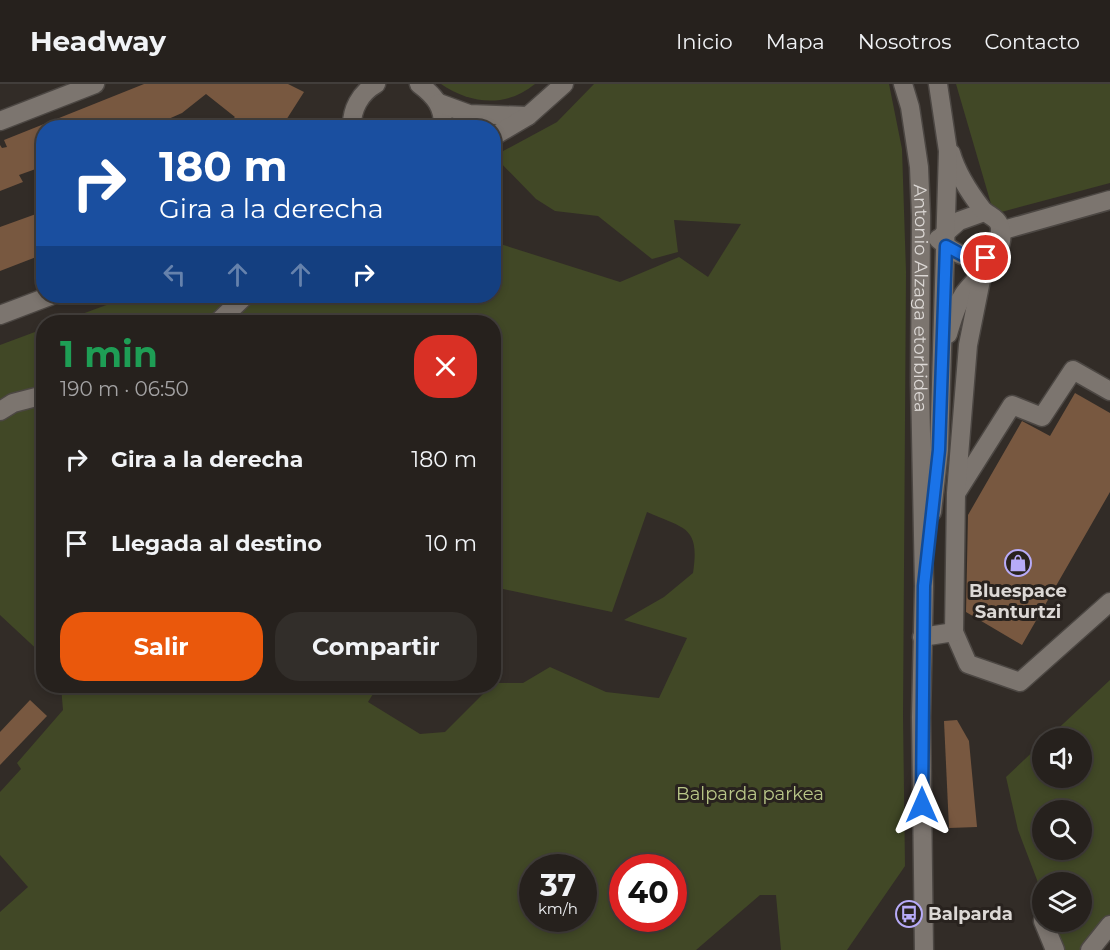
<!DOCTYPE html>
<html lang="es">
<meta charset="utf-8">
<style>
body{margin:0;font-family:Montserrat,sans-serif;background:#322e2a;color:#f1f3f6;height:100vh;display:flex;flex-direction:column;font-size:22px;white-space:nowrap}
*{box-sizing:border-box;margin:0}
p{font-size:20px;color:#a4a3a4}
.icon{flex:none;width:33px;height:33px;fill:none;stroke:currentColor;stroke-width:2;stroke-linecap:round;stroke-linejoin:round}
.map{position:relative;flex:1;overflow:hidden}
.panel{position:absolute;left:36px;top:231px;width:465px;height:378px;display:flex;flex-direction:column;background:#26211d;border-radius:24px;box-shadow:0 3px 9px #0003,0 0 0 2px #423e3b}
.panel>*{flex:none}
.hud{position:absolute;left:36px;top:36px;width:465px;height:183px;border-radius:24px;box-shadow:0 3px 9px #0003,0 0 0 2px #423e3b;background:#1a4fa0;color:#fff;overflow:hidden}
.tools{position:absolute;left:1032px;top:644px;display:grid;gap:12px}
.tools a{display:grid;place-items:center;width:60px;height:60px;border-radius:50%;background:#26211d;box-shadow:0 3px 9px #0003,0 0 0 2px #423e3b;font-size:30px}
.speed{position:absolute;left:519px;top:770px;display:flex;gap:12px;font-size:30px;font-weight:700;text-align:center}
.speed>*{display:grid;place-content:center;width:78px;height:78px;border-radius:50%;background:#26211d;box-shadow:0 3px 9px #0003,0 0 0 2px #423e3b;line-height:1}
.speed small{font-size:15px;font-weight:400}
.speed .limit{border:9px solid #d22;background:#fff;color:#111}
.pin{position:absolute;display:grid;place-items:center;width:51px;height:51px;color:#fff;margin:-26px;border:3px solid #fff;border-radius:50%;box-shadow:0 2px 6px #0007}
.me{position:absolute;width:66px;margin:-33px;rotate:0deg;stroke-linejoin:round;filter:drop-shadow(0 0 4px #0008)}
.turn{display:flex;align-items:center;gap:21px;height:126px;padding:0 24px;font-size:27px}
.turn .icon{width:78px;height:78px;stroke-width:2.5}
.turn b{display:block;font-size:42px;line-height:51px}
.lanes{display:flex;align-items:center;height:57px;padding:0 24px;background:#0003;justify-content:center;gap:30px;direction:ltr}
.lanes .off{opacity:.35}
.round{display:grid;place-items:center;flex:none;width:63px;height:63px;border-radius:24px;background:#322e2a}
.head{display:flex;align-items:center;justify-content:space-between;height:102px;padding:0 24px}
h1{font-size:36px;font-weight:700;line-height:45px;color:#1e9e55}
.action{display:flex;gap:12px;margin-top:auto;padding:12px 24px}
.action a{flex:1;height:69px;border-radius:24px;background:#ea580c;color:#fff;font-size:24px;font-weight:700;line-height:69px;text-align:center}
.action a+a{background:#322e2a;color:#f1f3f6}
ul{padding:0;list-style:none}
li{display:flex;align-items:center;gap:18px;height:84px;padding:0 24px}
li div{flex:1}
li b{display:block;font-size:22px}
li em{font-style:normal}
header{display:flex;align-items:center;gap:36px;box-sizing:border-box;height:84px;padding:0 30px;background:#26211d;border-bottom:2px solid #423e3b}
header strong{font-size:28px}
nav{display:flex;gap:33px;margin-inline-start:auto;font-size:21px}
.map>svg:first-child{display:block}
.green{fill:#414826;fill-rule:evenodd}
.building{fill:#785840}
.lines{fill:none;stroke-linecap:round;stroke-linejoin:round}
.minor-casing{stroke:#4c4743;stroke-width:21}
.minor{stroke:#7c756f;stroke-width:18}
.route-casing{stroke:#114b97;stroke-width:15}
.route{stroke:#1a73e8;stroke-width:10}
.labels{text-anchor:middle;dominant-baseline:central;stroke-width:6;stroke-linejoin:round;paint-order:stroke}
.street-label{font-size:18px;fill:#dcd8d5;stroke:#28221e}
.poi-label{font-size:18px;font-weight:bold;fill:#dcd8d5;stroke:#28221e}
.park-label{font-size:18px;fill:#b9c788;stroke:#28221e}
</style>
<header>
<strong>Headway</strong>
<nav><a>Inicio</a><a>Mapa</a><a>Nosotros</a><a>Contacto</a></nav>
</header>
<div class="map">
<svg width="1110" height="866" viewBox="0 0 1110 866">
<rect width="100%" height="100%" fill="#322c27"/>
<g class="green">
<path d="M441,0H535C506,24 470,20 441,0Z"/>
<path d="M594,0H889L902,65L906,188L903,632L905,782L847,866H781L776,811H760L696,866H0V828L28,803L0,771V708L21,685L17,679L63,626L61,602H378L368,618L420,650L445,648L494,599H523L550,583L606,608L659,614L687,554L624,536L664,513L693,489C700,442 685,445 647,428L612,528L494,503V238H60L131,212H494V158L620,198L679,173L708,193L741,140L674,136L678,168L652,175L598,132L555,127L536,115L494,72L557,38ZM532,783H584V834H532ZM622,783H674V834H622Z"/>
<polygon points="956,0 1110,0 1110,99 994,130"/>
<polygon points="43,245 43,571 0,531 0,261"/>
<path d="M1110,596V848L1099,866H1065L1053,837H1082V798H1042V809L1018,746L1006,693L1042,659V693H1082V654H1048ZM1042,726H1082V765H1042Z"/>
</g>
<g class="building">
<polygon points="144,0 288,0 304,8 281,44 223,44 235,33 206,10 182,29 148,44 44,44 44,82 19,91 23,98 0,107 0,61 2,64 7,63 4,56"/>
<polygon points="36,130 38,137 44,134 44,170 0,187 0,143"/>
<polygon points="1075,309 1110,329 1110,408 1022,561 966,528 968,431 1022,337 1050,352"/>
<polygon points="30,616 47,632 0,681 0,648"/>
<polygon points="957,636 969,657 977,743 949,744 944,637"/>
</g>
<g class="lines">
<defs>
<g id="minor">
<path d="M419,0C435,12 444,23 443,44"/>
<path id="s1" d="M903,0L910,23L919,83L921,132L920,299L924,502L921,633L924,866"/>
<polyline points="439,19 469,30 528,32"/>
<polyline points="0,37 95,0"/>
<path d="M352,44C351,26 360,9 376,0"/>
<polyline points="494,52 528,32 564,0"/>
<polyline points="1000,147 1110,116"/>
<polyline points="942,152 959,137 984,128"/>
<path d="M938,155C956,171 975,182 997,166"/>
<polyline points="0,231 50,212"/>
<polyline points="218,238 245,212"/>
<path d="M948,250C952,237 956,222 963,211C976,192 1011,169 999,140C996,133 987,131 982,125C969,108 957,90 951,69"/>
<polyline points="0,327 13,319 44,311"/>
<polyline points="957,408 1012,321 1042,333 1073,286 1110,307"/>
<polyline points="932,428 939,366 948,67 938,0"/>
<polyline points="954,548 968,580 1020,598 1110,518"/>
<polyline points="922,553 954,548 956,409 968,261 982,191"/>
<polyline points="1043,837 1055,866"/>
<polyline points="1090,866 1110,841"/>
</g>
</defs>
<use href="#minor" class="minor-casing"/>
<use href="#minor" class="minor"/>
</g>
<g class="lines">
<defs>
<polyline id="route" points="922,721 924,502 939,366 946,162 970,175 986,174"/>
</defs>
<use href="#route" class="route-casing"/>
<use href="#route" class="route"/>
</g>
<defs>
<symbol id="shop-ring" viewBox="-11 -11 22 22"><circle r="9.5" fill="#28221e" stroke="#b7abf8" stroke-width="1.5"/><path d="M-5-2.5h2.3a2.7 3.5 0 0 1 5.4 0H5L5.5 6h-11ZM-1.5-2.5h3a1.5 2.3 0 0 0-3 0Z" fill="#b7abf8"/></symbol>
<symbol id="bus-ring" viewBox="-11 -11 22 22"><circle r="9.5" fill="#28221e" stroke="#b7abf8" stroke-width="1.5"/><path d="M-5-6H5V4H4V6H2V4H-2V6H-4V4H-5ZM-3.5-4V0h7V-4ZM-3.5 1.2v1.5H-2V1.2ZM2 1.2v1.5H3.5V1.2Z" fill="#b7abf8"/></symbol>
</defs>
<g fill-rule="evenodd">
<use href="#shop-ring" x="1003" y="464" width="30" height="30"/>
<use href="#bus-ring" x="894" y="815" width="30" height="30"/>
</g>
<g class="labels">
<g class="street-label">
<text stroke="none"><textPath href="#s1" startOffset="216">Antonio Alzaga etorbidea</textPath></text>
</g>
<g class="poi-label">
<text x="1018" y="507">Bluespace<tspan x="1018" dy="21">Santurtzi</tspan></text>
<text x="928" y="830" text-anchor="start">Balparda</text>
</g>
<g class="park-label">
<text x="750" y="710">Balparda parkea</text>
</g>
</g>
</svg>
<div class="tools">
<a><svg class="icon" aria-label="sound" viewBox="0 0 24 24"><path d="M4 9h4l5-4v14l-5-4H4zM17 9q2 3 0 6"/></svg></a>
<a><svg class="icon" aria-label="search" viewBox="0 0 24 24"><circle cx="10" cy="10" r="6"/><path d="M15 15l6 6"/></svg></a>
<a><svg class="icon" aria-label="layers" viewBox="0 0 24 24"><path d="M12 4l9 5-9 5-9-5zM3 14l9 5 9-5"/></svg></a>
</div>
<div class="speed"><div>37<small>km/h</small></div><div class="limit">40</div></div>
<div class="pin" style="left:986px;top:174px;background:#d93025"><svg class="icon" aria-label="arrive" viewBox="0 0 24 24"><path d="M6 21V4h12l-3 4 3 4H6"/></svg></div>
<svg class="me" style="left:922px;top:721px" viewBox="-20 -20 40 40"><path d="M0-17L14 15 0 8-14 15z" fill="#1a73e8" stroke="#fff" stroke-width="4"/></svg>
<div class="hud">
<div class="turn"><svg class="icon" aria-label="right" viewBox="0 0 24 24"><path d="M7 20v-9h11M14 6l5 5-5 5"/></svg><div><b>180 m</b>Gira a la derecha</div></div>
<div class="lanes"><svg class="icon off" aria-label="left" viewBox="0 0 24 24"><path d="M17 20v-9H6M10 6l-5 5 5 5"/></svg><svg class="icon off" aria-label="ahead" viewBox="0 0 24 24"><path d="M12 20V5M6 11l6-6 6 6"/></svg><svg class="icon off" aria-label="ahead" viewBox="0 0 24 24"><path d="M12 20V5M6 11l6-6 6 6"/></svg><svg class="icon" aria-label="right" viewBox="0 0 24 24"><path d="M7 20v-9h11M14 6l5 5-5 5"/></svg></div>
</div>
<section class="panel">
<div class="head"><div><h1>1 min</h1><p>190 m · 06:50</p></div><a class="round" style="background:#d93025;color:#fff"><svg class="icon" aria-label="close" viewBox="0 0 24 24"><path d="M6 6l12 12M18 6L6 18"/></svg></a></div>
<ul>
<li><svg class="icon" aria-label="right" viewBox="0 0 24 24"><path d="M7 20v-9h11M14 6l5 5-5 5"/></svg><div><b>Gira a la derecha</b></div><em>180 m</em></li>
<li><svg class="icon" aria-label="arrive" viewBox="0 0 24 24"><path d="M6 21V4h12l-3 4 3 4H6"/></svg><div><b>Llegada al destino</b></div><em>10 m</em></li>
</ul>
<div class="action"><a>Salir</a><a>Compartir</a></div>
</section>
</div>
